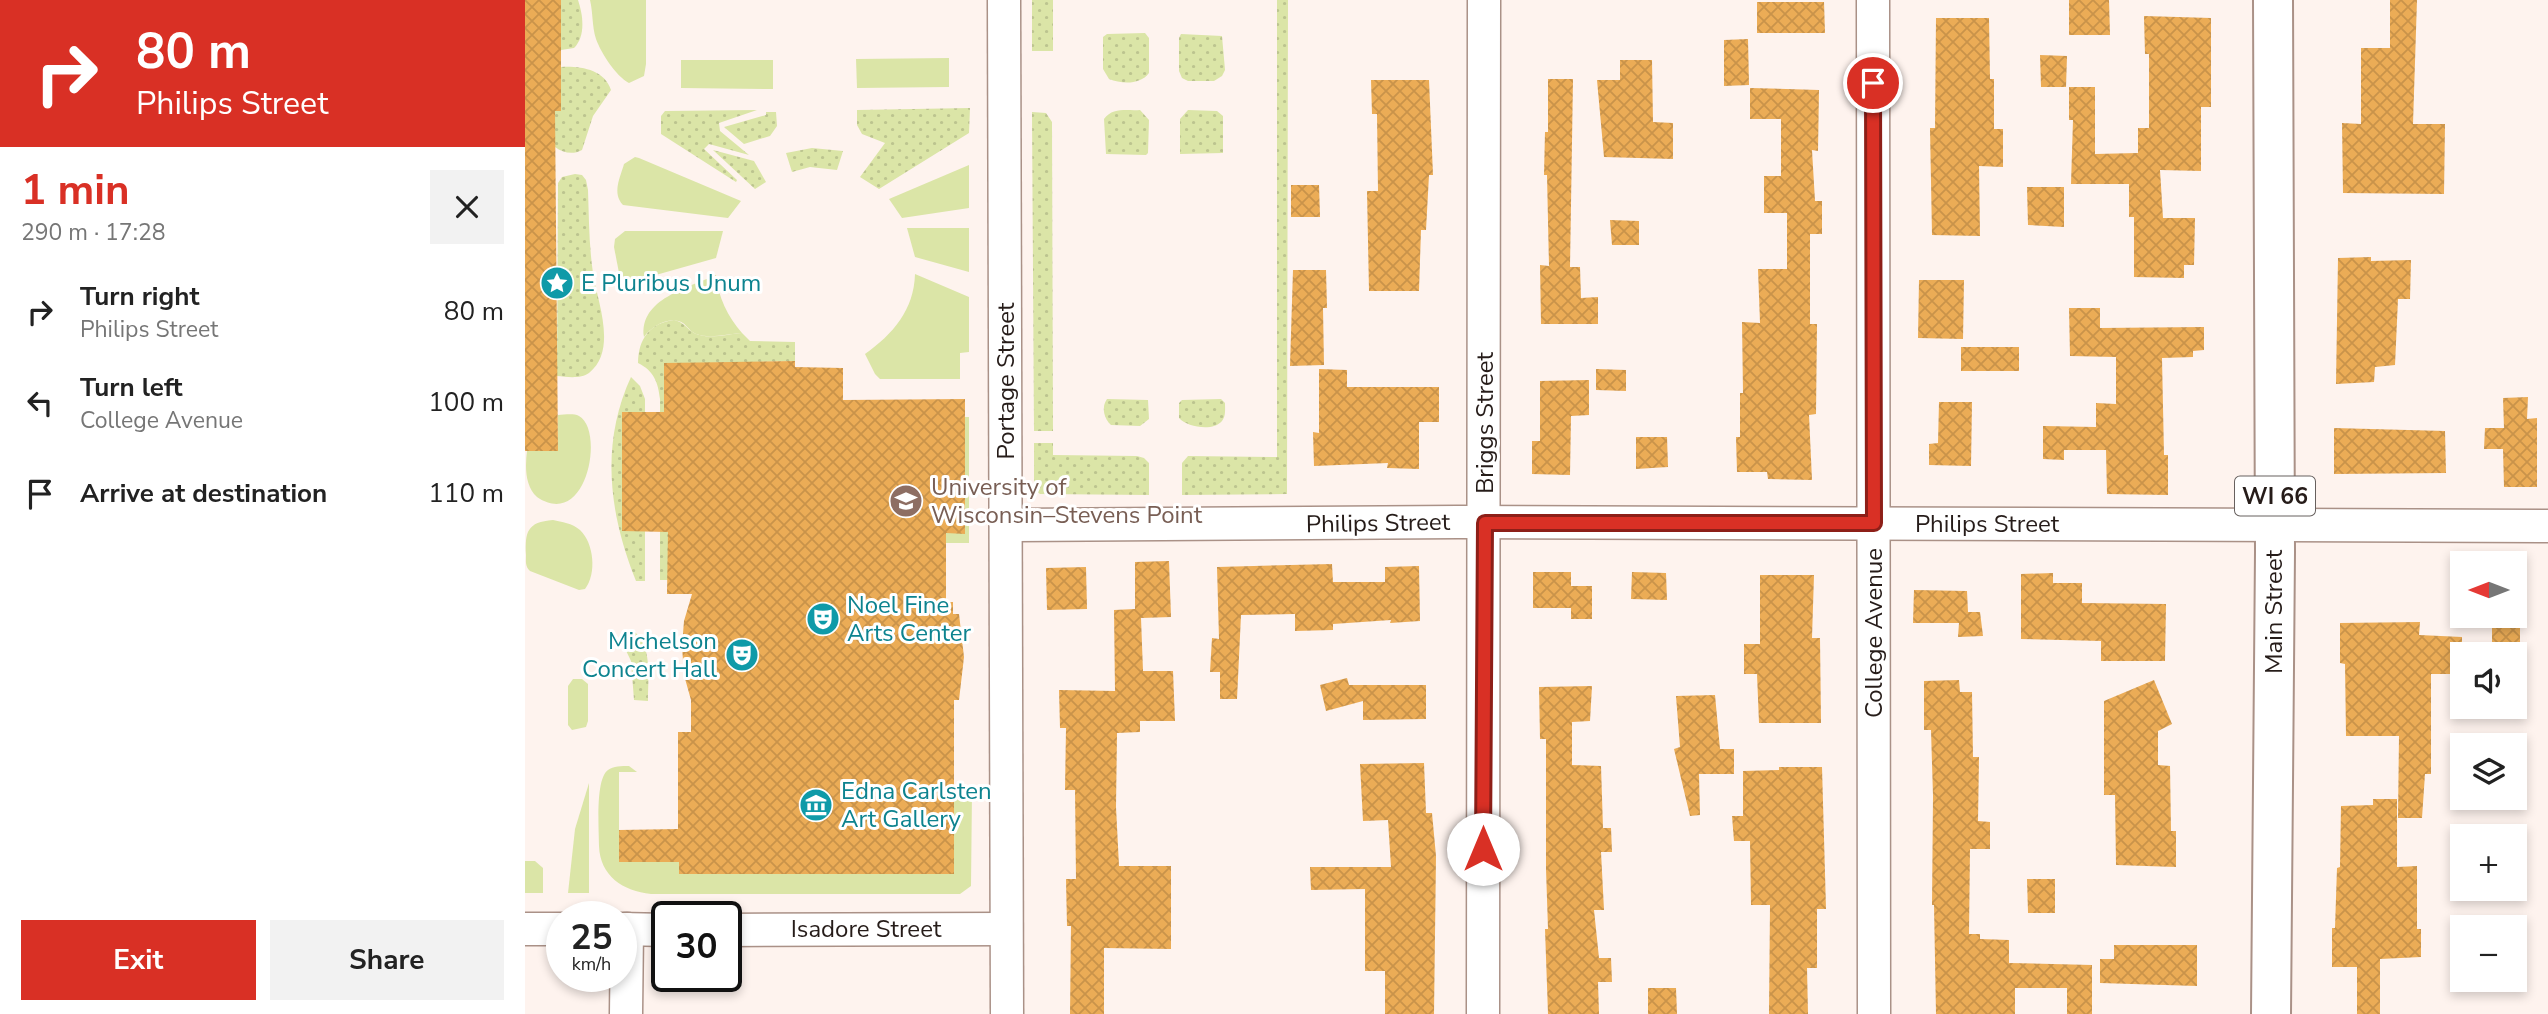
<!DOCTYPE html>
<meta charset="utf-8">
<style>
body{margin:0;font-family:"Nunito Sans",sans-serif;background:#f2f2f2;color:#222;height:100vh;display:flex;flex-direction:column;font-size:26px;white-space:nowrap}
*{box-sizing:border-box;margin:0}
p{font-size:23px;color:#767676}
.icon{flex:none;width:38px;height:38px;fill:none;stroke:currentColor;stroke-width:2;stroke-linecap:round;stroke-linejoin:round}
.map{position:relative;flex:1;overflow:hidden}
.side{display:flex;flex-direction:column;background:#fff;width:525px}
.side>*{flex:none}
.banner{background:#d93025;color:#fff;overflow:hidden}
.needle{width:46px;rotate:270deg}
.tools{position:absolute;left:1925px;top:551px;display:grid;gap:14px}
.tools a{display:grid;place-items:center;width:77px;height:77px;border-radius:0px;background:#fff;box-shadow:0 4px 10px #0003;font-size:35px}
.speed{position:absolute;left:21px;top:901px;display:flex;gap:14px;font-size:35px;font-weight:700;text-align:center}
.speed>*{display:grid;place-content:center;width:91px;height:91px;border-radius:50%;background:#fff;box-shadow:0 4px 10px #0003;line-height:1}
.speed small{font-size:18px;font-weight:400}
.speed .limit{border:4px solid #111;border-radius:10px;background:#fff;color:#111}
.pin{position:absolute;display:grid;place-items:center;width:60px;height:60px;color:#fff;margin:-30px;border:4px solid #fff;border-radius:50%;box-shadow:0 2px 7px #0007}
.me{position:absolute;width:77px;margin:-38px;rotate:0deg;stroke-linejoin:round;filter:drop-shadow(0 0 5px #0008)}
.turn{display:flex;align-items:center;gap:24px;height:147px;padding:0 21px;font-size:32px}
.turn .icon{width:91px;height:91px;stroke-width:2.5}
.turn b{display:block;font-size:49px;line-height:60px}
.round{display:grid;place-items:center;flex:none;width:74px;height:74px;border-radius:0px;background:#f2f2f2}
.summary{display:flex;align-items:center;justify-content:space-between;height:119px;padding:0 21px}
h1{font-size:42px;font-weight:700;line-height:52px;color:#d93025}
.button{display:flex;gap:14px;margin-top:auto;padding:14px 21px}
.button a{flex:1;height:80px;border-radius:0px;background:#d93025;color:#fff;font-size:28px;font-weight:700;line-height:80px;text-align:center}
.button a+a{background:#f2f2f2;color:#222}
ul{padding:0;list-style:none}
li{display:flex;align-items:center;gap:21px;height:91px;padding:0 21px}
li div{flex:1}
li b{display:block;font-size:26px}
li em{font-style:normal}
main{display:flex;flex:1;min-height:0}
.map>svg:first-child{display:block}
.grass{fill:#dbe5a7}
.garden{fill:url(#garden-dots)}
.building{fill:url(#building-cross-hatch)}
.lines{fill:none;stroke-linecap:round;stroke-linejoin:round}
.minor-casing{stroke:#aa9187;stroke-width:35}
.major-casing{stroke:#aa9187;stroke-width:42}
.minor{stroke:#fff;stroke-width:32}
.major{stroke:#fff;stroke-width:38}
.route-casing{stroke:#8d1f18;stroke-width:18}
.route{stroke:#d93025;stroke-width:12}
.labels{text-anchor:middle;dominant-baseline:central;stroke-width:6;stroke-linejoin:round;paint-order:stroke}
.shield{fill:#fff;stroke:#67605e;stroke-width:2}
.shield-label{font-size:23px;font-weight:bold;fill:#261c19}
.culture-label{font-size:24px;fill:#0d838f;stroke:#fff;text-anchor:start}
.street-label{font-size:24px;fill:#261c19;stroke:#fff}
.education-label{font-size:24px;fill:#785e54;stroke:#fff;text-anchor:start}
</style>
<main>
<section class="side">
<div class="banner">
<div class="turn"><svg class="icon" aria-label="right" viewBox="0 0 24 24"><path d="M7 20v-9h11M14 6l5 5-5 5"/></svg><div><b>80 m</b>Philips Street</div></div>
</div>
<div class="summary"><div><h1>1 min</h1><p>290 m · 17:28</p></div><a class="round"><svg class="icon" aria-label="close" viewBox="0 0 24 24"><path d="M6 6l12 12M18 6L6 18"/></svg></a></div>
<ul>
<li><svg class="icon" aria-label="right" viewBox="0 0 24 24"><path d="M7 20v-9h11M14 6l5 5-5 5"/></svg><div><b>Turn right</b><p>Philips Street</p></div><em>80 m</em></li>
<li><svg class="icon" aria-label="left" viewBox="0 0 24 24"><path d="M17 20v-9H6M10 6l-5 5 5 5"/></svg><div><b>Turn left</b><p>College Avenue</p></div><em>100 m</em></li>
<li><svg class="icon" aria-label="arrive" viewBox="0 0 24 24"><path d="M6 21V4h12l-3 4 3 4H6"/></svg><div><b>Arrive at destination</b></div><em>110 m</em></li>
</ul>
<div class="button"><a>Exit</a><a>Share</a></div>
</section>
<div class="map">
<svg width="2023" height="1014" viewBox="0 0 2023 1014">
<defs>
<pattern id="garden-dots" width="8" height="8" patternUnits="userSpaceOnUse" patternTransform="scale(1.75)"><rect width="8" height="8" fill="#dbe5a7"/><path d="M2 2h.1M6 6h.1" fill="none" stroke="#bcc48f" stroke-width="1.8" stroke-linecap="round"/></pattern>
<pattern id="building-cross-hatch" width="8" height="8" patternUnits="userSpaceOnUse" patternTransform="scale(1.75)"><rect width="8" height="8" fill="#ebac56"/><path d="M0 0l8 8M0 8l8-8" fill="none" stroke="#c9934a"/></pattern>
</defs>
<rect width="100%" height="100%" fill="#fef3ee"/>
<g class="grass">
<path d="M65,0H121V64L119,76L104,83C91,76 76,53 71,39C67,27 68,12 65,0Z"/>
<polygon points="424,58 424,87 332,88 331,59"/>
<polygon points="156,60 248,60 248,89 156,88"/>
<path d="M110,157L114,158L216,201L203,218L98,205C87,193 95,178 99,164Z"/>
<polygon points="444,165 444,208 377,218 364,199"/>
<polygon points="382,228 444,228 444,272 390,257"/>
<polygon points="100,231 198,231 191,258 106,282 95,278 89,247 90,239"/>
<path d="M390,274L444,297V352L435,353V379H355L350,374L340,354C368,334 389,310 390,274Z"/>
<path d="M191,275C193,297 203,317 217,333C203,334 185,339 171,334C166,332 163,327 158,323C145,315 127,326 119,337C114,299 163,288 191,275Z"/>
<path d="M33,415C39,415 48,413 54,416C80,430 62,531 12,497C0,486 0,467 2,451H33Z"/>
<polygon points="440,417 444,417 444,543 421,543 421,533 440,533"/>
<path d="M28,520C37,522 47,523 55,530C69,543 72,574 60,589L54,590L5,571C0,566 1,562 1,555C0,532 2,522 28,520Z"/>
<polygon points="48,679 57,679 63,684 63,721 61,727 47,730 43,725 43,686"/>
<path d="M104,766L112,772H94V862H154V874H429V792L447,791L446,886L435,894H126C98,891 75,876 74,846C74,830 70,779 83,770C88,766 97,766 104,766Z"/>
<polygon points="64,783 64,893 43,893 50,829"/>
<polygon points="0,861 10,861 18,868 18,893 0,893"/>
</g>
<g class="garden">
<path d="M36,0H53C58,15 61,36 49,48L36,50Z"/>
<rect x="507" y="0" width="21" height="51"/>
<polygon points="752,0 763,0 762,494 657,495 657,463 663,456 752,457"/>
<path d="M620,33L624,38V73C615,85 597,84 584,79L578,69V37L582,34Z"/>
<polygon points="656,34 697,36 700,70 697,76 689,81 663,81 657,78 654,71 654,38"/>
<path d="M36,67C55,66 79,69 86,90L68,116L57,150C48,155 38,153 30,147V111H36Z"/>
<polygon points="445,108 444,133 354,189 335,177 360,143 337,134 332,125 332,110"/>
<polygon points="232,110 194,123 195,131 224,155 184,144 179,149 212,180 211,182 136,134 136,116 140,111"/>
<path d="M615,110L624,120L623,153L621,155L581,154L579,119C588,107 601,111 615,110Z"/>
<polygon points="663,110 692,111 698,116 698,153 655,154 655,119"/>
<polygon points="241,112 251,112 252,126 245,136 219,144 199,127 241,115"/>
<polygon points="507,112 521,113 527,122 528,431 509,431"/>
<polygon points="287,148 318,151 312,170 285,167 267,172 261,153"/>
<polygon points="188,150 229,161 241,182 230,189"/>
<path d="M50,174L57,175L61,180L63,190C64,218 64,246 68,273C72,301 93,350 64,373C56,379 42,377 32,376L33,183L37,177Z"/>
<path d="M149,320C159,322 161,328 169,333C182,340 203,334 217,333L225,341L270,342V361L139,364V411L144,412L143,580H135V399C133,382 129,371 113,363C113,339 125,323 149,320Z"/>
<path d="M106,377L115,386L120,399V581H111C84,514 75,444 106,377Z"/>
<path d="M582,399L623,400L624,419L615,426L586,425C579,419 576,407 582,399Z"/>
<path d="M696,399L700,403C700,409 701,416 697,421C688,432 662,427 654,418V403L657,400Z"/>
<polygon points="509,443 528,443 528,455 612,456 619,458 624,463 624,495 515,494 509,489"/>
<path d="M107,630C128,643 123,679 123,701L109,700L106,661L94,636Z"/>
</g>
<g class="building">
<polygon points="0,0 36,0 36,111 30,111 33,451 0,451"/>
<polygon points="1544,0 1584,0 1585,35 1544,35"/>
<polygon points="1865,0 1892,0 1888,124 1920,124 1919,194 1818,193 1817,123 1836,124 1836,48 1865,48"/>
<polygon points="1232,2 1299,2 1300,33 1232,33"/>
<polygon points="1619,16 1686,18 1686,107 1676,107 1676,171 1635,170 1638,218 1670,218 1669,265 1659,265 1659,278 1609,277 1609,217 1604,217 1604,184 1546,184 1548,120 1544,120 1544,87 1570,87 1570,154 1613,153 1613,128 1624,128 1624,54 1620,54"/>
<polygon points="1411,18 1464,18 1465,79 1469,79 1469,129 1478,129 1478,167 1454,166 1455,236 1407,235 1405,128 1410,128"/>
<polygon points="1223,39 1224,85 1199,86 1199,40"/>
<polygon points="1515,55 1542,56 1541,87 1516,87"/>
<polygon points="1095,60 1127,60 1128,122 1148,123 1148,159 1079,157 1072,80 1095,80"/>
<polygon points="1023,79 1048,79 1045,267 1055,267 1056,298 1073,297 1073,324 1016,324 1015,265 1024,266 1022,175 1019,175 1020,132 1023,132"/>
<polygon points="846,80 904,80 908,175 904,175 901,230 896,230 894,291 844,291 842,191 853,191 852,114 847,114"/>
<polygon points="1225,88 1294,90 1293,151 1287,150 1290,201 1297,201 1297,234 1285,234 1285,324 1292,324 1291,414 1284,415 1287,480 1243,479 1242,472 1212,472 1211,437 1215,437 1215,393 1218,393 1217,322 1235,323 1233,269 1262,269 1262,213 1239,213 1239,176 1256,176 1256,119 1225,119"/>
<polygon points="766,185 794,185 795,217 766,217"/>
<polygon points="1502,187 1539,187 1539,227 1503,225"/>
<polygon points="1085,220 1114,221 1114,245 1087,245"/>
<polygon points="1846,257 1846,261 1886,260 1885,299 1873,299 1870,365 1850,367 1849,382 1811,384 1813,258"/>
<polygon points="768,270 801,270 802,308 798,308 799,365 765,366"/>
<polygon points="1394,280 1439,280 1438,339 1393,338"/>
<polygon points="1544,308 1575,308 1575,328 1679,327 1679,350 1668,351 1668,357 1637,358 1639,455 1643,455 1643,495 1582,494 1581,450 1539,450 1539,460 1518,459 1518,426 1571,427 1571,403 1591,404 1591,357 1545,356"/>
<rect x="1436" y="347" width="58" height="24"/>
<polygon points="270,361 270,367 318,368 318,400 440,399 440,534 421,533 421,602 428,602 428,614 434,614 439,657 434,700 429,700 429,874 154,874 154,862 94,862 94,830 153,829 153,732 166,732 166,700 159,675 157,646 159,621 167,594 142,594 143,532 97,531 97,412 139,412 139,363"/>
<polygon points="794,369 822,370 822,387 914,387 914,422 894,422 894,469 862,468 863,463 789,466 788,432 794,433"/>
<polygon points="1071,369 1101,370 1101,391 1071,390"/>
<polygon points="1064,380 1064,415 1046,416 1045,475 1007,474 1007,441 1015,441 1015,381"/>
<polygon points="2003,397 2002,419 2012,418 2012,487 1979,487 1978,449 1959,449 1960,428 1979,428 1978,398"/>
<polygon points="1414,402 1447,402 1446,466 1404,465 1404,444 1413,443"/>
<polygon points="1809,428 1920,431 1921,473 1809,474"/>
<polygon points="1111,437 1142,437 1143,467 1111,469"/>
<polygon points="644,561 646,617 616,618 618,671 648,671 650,721 615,721 615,732 592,733 591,807 594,866 646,866 646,949 579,948 579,1014 545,1014 546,926 542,926 541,879 551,879 550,790 540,790 541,728 535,728 534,690 590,691 589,610 610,609 610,562"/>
<polygon points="807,564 808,582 860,582 860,567 894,566 895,621 865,623 866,620 808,624 808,630 770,631 770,614 716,615 712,699 695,699 695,672 685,672 687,638 694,639 692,567"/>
<polygon points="561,567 562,609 522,610 521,568"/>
<polygon points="1008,572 1046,572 1046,586 1067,586 1067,619 1046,619 1046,608 1008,608"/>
<polygon points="1107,572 1141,573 1142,600 1106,599"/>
<polygon points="1528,573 1528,583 1557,583 1557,603 1641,604 1640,661 1576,661 1576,641 1496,639 1496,574"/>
<polygon points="1235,575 1289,575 1287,638 1295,638 1296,723 1234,723 1232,674 1219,674 1219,644 1235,644"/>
<polygon points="1389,590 1442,591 1443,612 1455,612 1458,636 1433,637 1434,623 1388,623"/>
<polygon points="1967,616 1995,616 1995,648 1967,649"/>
<polygon points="1895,622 1894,635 1937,637 1937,674 1906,674 1906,774 1900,774 1897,818 1873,818 1874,736 1821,736 1820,664 1815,663 1815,623"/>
<polygon points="822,678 824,685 901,685 901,719 838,720 838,701 801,711 795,685"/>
<polygon points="1434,680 1435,692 1447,692 1448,757 1454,757 1453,821 1465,822 1465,849 1445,849 1444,934 1455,934 1455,939 1484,940 1484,963 1567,965 1567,1014 1542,1014 1542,988 1490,988 1490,1014 1411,1014 1409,905 1407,905 1408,796 1406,730 1399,730 1399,681"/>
<polygon points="1629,680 1647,724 1633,731 1633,765 1645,766 1646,831 1651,831 1651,867 1591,865 1590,795 1579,795 1579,701"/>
<polygon points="1067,686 1065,721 1047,722 1047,765 1076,766 1078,828 1086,828 1087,852 1076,852 1079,910 1069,910 1074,958 1086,958 1087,982 1073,982 1074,1014 1023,1014 1020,929 1023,929 1021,869 1021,739 1015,739 1014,687"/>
<polygon points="1190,695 1195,749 1209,749 1209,774 1174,774 1175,815 1165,816 1149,749 1155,747 1151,696"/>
<polygon points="899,763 901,813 907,813 911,856 909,1014 860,1014 860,971 840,971 840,889 786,890 785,867 866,867 863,820 838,821 835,764"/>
<polygon points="1254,767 1297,767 1301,909 1292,909 1292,968 1282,968 1283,1014 1244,1014 1245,905 1226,905 1225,841 1209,841 1207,816 1218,816 1218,771 1254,770"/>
<polygon points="1848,799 1872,799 1872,867 1892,866 1892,929 1896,929 1896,957 1855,959 1855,1014 1832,1014 1832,967 1807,967 1807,928 1810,928 1812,868 1815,867 1816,806 1848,805"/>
<polygon points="1502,879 1530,879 1530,913 1503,913"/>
<polygon points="1589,945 1672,945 1672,986 1575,983 1575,959 1589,959"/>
<polygon points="1123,988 1151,988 1152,1014 1123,1014"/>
</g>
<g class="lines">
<defs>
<g id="minor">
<polyline points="479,0 482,1014"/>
<polyline points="1348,0 1349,1014"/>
<polyline points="481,525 933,522 2023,526"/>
<polyline points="0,929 37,929"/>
<polyline points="96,929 142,930"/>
<polyline points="201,930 481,929"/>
<polyline points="101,1014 102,929"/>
<polyline points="958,1014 959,0"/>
</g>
<polyline id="major" points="1746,1014 1750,552 1748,0"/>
</defs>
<use href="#minor" class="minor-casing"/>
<use href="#major" class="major-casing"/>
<use href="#minor" class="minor"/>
<use href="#major" class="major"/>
</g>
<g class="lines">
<defs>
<polyline id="route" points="958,849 960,523 1349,523 1348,83"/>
</defs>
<use href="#route" class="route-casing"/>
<use href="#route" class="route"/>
</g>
<defs>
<symbol id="sight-disc" viewBox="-11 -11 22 22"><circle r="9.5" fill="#0f9aa8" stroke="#fff"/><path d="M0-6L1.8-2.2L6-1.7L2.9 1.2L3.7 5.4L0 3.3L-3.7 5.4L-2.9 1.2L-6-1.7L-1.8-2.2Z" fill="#fff"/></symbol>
<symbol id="university-disc" viewBox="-11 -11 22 22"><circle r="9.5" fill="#8d6e63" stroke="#fff"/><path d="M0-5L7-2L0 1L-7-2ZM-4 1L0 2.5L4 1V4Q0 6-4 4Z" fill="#fff"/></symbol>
<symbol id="theatre-disc" viewBox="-11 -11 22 22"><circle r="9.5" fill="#0f9aa8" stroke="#fff"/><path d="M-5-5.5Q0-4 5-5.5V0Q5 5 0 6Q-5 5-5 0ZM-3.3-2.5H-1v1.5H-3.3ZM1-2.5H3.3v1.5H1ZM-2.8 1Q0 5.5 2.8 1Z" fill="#fff"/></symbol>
<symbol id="museum-disc" viewBox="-11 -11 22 22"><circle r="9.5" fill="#0f9aa8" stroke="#fff"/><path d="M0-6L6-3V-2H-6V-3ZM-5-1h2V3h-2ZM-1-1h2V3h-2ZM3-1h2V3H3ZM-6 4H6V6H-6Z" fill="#fff"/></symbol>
</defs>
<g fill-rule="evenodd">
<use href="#sight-disc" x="13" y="264" width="38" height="38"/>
<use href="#university-disc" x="362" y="482" width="38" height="38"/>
<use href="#theatre-disc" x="279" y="600" width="38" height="38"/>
<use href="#theatre-disc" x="198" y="636" width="38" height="38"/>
<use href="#museum-disc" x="272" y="786" width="38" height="38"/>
</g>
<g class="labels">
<rect class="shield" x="1710" y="476.5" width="80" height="39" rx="5"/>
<g class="shield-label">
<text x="1750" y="496">WI 66</text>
</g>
<g class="culture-label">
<text x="56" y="283">E Pluribus Unum</text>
<text x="322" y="605">Noel Fine<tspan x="322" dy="28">Arts Center</tspan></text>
<text x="192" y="641" text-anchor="end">Michelson<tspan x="192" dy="28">Concert Hall</tspan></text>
<text x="316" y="791">Edna Carlsten<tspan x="316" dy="28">Art Gallery</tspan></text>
</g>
<g class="street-label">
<text transform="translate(481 381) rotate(-90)">Portage Street</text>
<text transform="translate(960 423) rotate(-90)">Briggs Street</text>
<text transform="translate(853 523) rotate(-1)">Philips Street</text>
<text x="1462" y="524">Philips Street</text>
<text transform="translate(1749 612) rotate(-90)">Main Street</text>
<text transform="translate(1349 633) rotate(-90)">College Avenue</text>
<text x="341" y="929">Isadore Street</text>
</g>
<g class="education-label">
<text x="406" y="487">University of<tspan x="406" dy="28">Wisconsin–Stevens Point</tspan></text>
</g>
</g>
</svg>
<div class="tools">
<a><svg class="needle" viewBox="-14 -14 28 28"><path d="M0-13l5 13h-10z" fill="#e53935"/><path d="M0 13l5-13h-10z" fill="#767676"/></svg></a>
<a><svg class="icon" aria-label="sound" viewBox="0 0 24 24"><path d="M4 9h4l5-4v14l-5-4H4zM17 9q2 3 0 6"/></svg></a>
<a><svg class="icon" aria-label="layers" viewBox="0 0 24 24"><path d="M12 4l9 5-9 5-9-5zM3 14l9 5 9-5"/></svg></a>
<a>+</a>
<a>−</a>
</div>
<div class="speed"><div>25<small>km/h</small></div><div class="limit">30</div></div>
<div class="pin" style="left:1348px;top:83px;background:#d93025"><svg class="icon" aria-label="arrive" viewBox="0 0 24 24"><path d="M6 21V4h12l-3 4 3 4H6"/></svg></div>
<svg class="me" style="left:958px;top:849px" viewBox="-20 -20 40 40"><circle r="19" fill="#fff"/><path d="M0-13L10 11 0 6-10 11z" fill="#d93025"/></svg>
</div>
</main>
